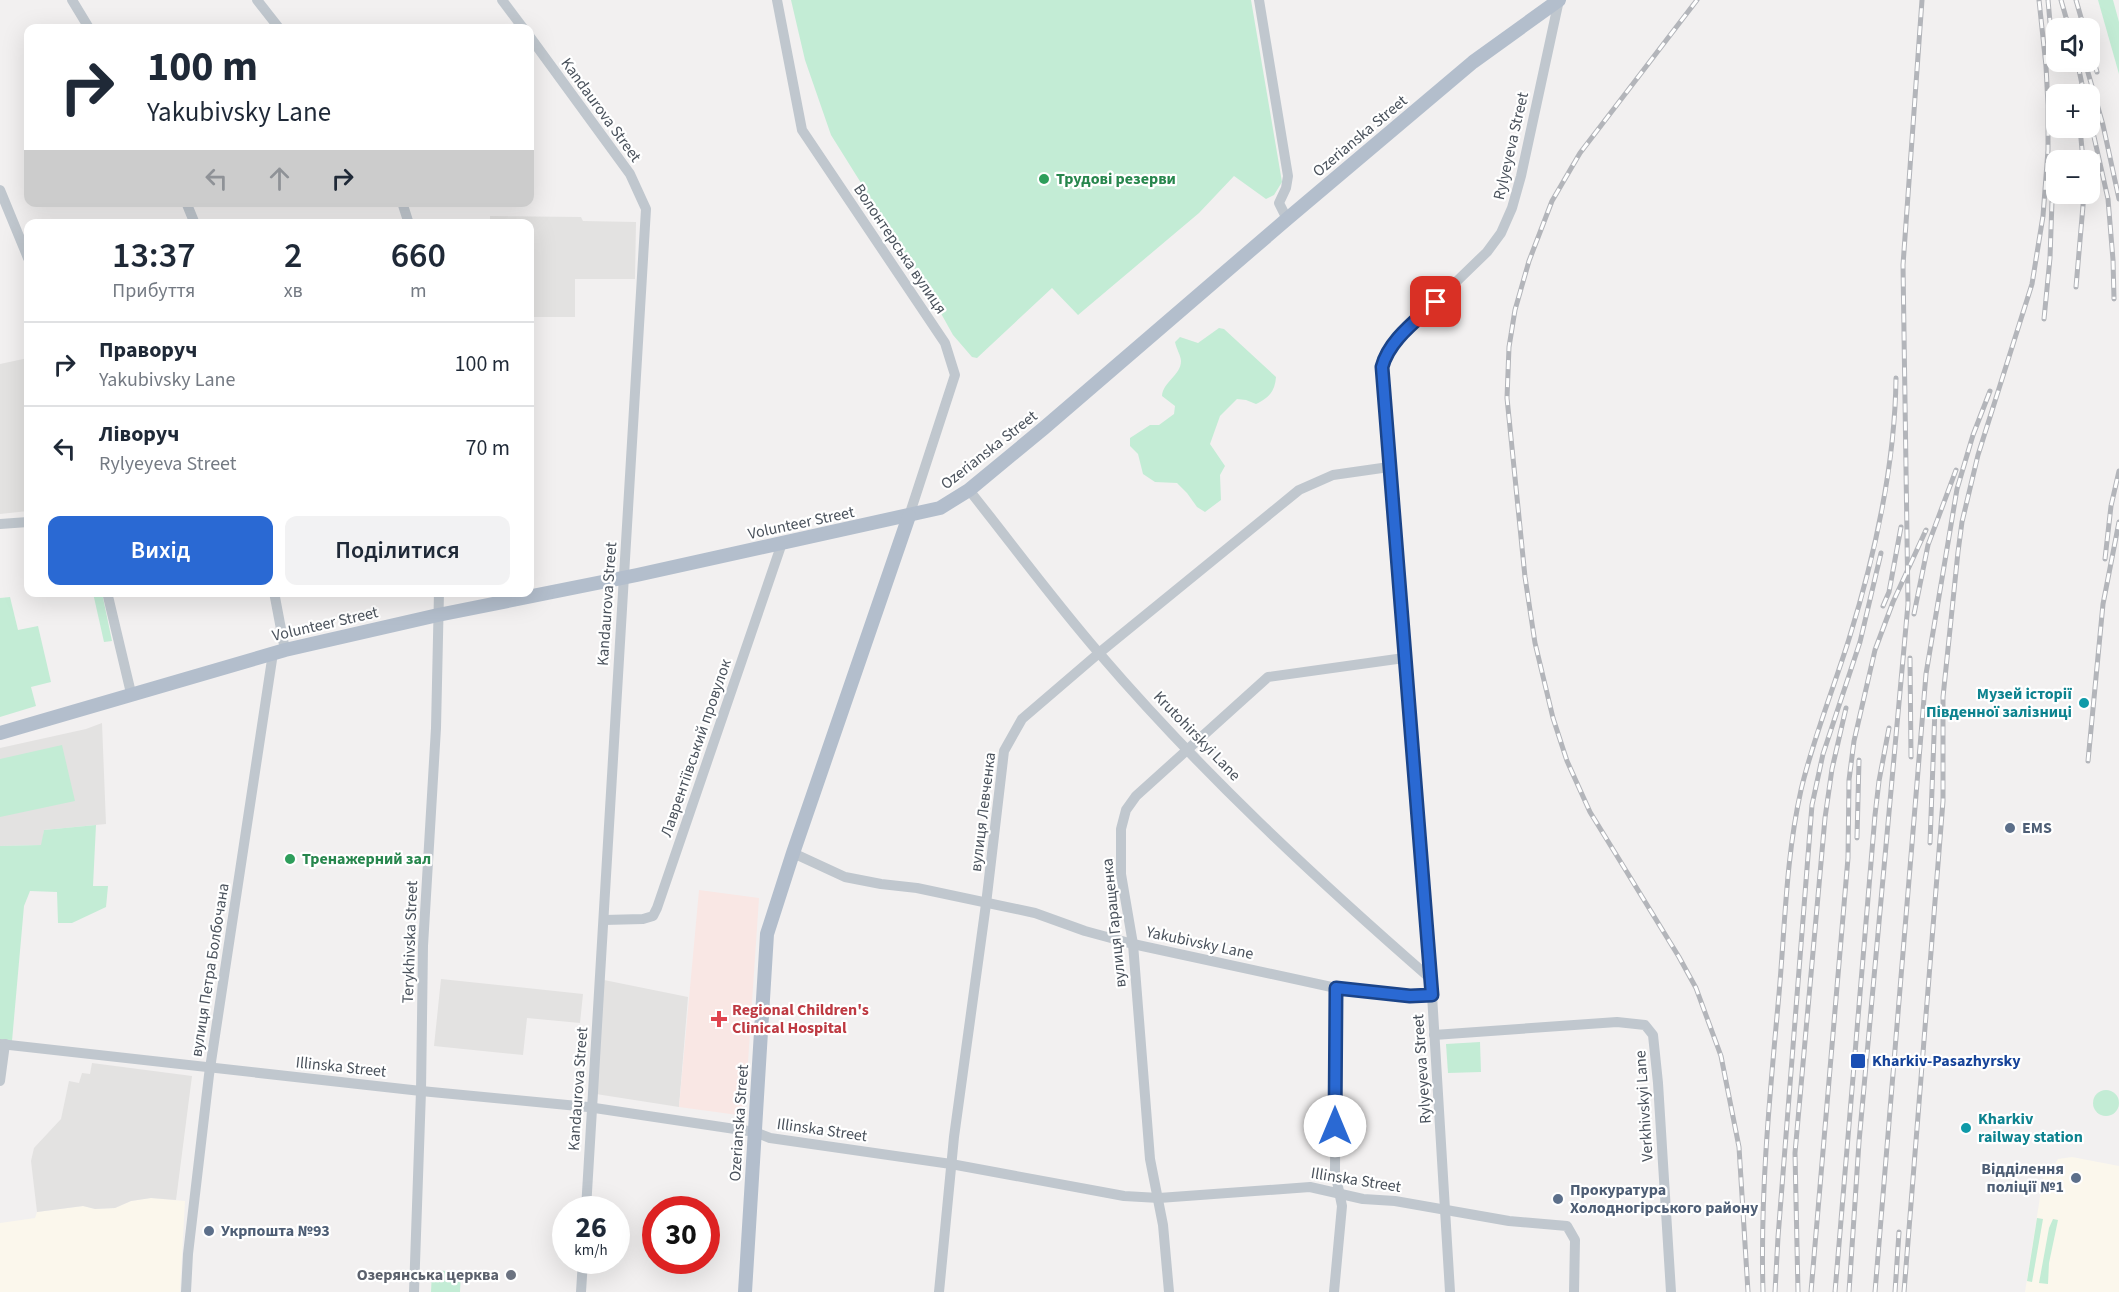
<!DOCTYPE html>
<html lang="uk">
<meta charset="utf-8">
<style>
body{margin:0;font-family:"Source Sans 3",sans-serif;background:#f2f2f3;color:#1f2937;height:100vh;display:flex;flex-direction:column;font-size:22px;white-space:nowrap}
*{box-sizing:border-box;margin:0}
p{font-size:20px;color:#747a83}
.icon{flex:none;width:33px;height:33px;fill:none;stroke:currentColor;stroke-width:2;stroke-linecap:round;stroke-linejoin:round}
.map{position:relative;flex:1;overflow:hidden}
.panel{position:absolute;left:24px;top:219px;width:510px;height:378px;display:flex;flex-direction:column;background:#fff;border-radius:12px;box-shadow:0 6px 24px #0002}
.panel>*{flex:none}
.banner{position:absolute;left:24px;top:24px;width:510px;height:183px;border-radius:12px;box-shadow:0 6px 24px #0002;background:#fff;color:#1f2937;overflow:hidden}
.buttons{position:absolute;left:2046px;top:18px;display:grid;gap:12px}
.buttons a{display:grid;place-items:center;width:54px;height:54px;border-radius:12px;background:#fff;box-shadow:0 6px 24px #0002;font-size:30px}
.speed{position:absolute;left:552px;top:1196px;display:flex;gap:12px;font-size:30px;font-weight:700;text-align:center}
.speed>*{display:grid;place-content:center;width:78px;height:78px;border-radius:50%;background:#fff;box-shadow:0 6px 24px #0002;line-height:1}
.speed small{font-size:15px;font-weight:400}
.speed .limit{border:9px solid #d22;background:#fff;color:#111}
.pin{position:absolute;display:grid;place-items:center;width:51px;height:51px;color:#fff;margin:-26px;border-radius:12px;box-shadow:0 3px 9px #0006}
.me{position:absolute;width:66px;margin:-33px;rotate:0deg;stroke-linejoin:round;filter:drop-shadow(0 0 4px #0008)}
.turn{display:flex;align-items:center;gap:21px;height:126px;padding:0 24px;font-size:27px}
.turn .icon{width:78px;height:78px;stroke-width:2.5}
.turn b{display:block;font-size:42px;line-height:51px}
.lanes{display:flex;align-items:center;height:57px;padding:0 24px;background:#0003;justify-content:center;gap:30px;direction:ltr}
.lanes .off{opacity:.35}
.eta{display:flex;justify-content:space-evenly;align-items:center;height:102px;text-align:center}
.eta b{font-size:36px;font-weight:600;line-height:42px}
.button{display:flex;gap:12px;margin-top:auto;padding:12px 24px}
.button a{flex:1;height:69px;border-radius:12px;background:#2a69d3;color:#fff;font-size:24px;font-weight:600;line-height:69px;text-align:center}
.button a+a{background:#f2f2f3;color:#1f2937}
ul{padding:0;list-style:none}
li{display:flex;align-items:center;gap:18px;height:84px;padding:0 24px;border-top:2px solid #e0e1e3}
li div{flex:1}
li b{display:block;font-size:22px}
li em{font-style:normal}
.map>svg:first-child{display:block}
.commercial{fill:#fbf7ec}
.education{fill:#e3e2e1}
.medical{fill:#f9e7e4}
.green{fill:#c3ecd5}
.lines{fill:none;stroke-linecap:round;stroke-linejoin:round}
.minor{stroke:#c0c7ce;stroke-width:10}
.major{stroke:#b3becc;stroke-width:14}
.rail-casing{stroke:#b3b5ba;stroke-width:5}
.rail{stroke:#fff;stroke-width:3;stroke-dasharray:9;stroke-linecap:butt}
.route-casing{stroke:#1b4489;stroke-width:15}
.route{stroke:#2a69d3;stroke-width:10}
.leisure-dot{fill:#2e9e5b;stroke:#fff;stroke-width:2}
.culture-dot{fill:#0f9aa8;stroke:#fff;stroke-width:2}
.service-dot{fill:#5c6f8a;stroke:#fff;stroke-width:2}
.health-dot{fill:#e0444e;stroke:#fff;stroke-width:2}
.transit-dot{fill:#1a4fb4;stroke:#fff;stroke-width:2}
.worship-dot{fill:#6b7280;stroke:#fff;stroke-width:2}
.labels{text-anchor:middle;dominant-baseline:central;stroke-width:4.5;stroke-linejoin:round;paint-order:stroke}
.street-label{font-size:16px;fill:#4a525c;stroke:#fff}
.leisure-label{font-size:16px;font-weight:bold;fill:#27864d;stroke:#fff;text-anchor:start}
.culture-label{font-size:16px;font-weight:bold;fill:#0d838f;stroke:#fff;text-anchor:end}
.service-label{font-size:16px;font-weight:bold;fill:#4e5e75;stroke:#fff;text-anchor:start}
.health-label{font-size:16px;font-weight:bold;fill:#be3a42;stroke:#fff;text-anchor:start}
.transit-label{font-size:16px;font-weight:bold;fill:#164399;stroke:#fff;text-anchor:start}
.worship-label{font-size:16px;font-weight:bold;fill:#5b616d;stroke:#fff;text-anchor:end}
</style>
<div class="map">
<svg width="2119" height="1292" viewBox="0 0 2119 1292">
<rect width="100%" height="100%" fill="#f2f0f0"/>
<g class="commercial">
<polygon points="2072,1157 2119,1166 2119,1292 2025,1292 2044,1172 2051,1170 2058,1159"/>
<polygon points="151,1198 185,1201 180,1292 0,1292 0,1223 35,1218 37,1212 83,1206 95,1209 115,1208 131,1201"/>
</g>
<g class="education">
<polygon points="490,216 581,217 583,221 636,222 635,279 575,279 575,317 530,317 530,224 490,223"/>
<polygon points="28,358 28,511 0,514 0,364"/>
<polygon points="102,723 106,824 44,830 42,845 0,846 0,748 86,729"/>
<polygon points="441,979 583,994 580,1023 527,1018 523,1055 434,1046"/>
<polygon points="604,980 688,997 679,1107 596,1094"/>
<polygon points="92,1063 192,1076 176,1200 151,1198 131,1201 115,1208 95,1209 83,1206 37,1212 31,1161 34,1148 61,1119 69,1081 79,1083 82,1073 90,1074"/>
</g>
<polygon class="medical" points="699,890 759,898 745,1107 742,1113 738,1115 679,1107"/>
<g class="green">
<polygon points="791,0 1251,0 1282,182 1274,195 1266,199 1234,176 1199,213 1078,315 1052,288 977,358 972,357 953,335 928,290 831,135 805,60"/>
<polygon points="2098,0 2113,0 2119,22 2119,74"/>
<path d="M1219,328L1224,329L1276,377C1275,391 1269,398 1256,404L1246,400L1237,399L1220,416L1210,444L1225,466L1220,475L1221,500L1205,512L1197,507L1187,493L1177,483L1155,482L1143,474L1138,454L1130,446V438L1150,425H1159L1174,414L1175,406L1162,396C1163,382 1181,375 1181,361C1181,356 1176,348 1175,342L1180,337L1198,343Z"/>
<polygon points="93,593 102,593 112,641 104,642"/>
<polygon points="10,597 18,630 38,626 51,682 31,687 36,706 0,717 0,598"/>
<polygon points="62,745 75,801 0,817 0,759"/>
<polygon points="96,825 93,886 108,886 106,907 72,923 58,923 57,892 30,891 24,906 12,1041 0,1041 0,846 41,845 44,830"/>
<polygon points="1480,1042 1481,1072 1448,1073 1446,1044"/>
<circle cx="2106" cy="1103" r="13"/>
<polygon points="2037,1218 2043,1219 2032,1282 2027,1281"/>
<polygon points="2053,1219 2058,1220 2049,1263 2048,1284 2039,1283 2049,1228"/>
<polygon points="432,1270 461,1272 460,1292 431,1292"/>
</g>
<g class="lines">
<g class="minor">
<polyline points="72,0 89,28"/>
<polyline points="257,0 279,28"/>
<polyline points="502,0 523,28"/>
<polyline points="777,0 802,130 945,343 955,375 909,516"/>
<polyline points="1259,0 1288,176 1286,188 1279,203 1287,219"/>
<polyline points="530,37 630,174 646,209 586,1209"/>
<polyline points="0,190 28,258"/>
<polyline points="186,202 195,224"/>
<polyline points="402,202 409,224"/>
<path d="M969,490C1012,544 1054,601 1099,653C1200,771 1314,877 1431,979"/>
<polyline points="0,524 28,522"/>
<polyline points="107,592 131,693"/>
<polyline points="274,592 285,650"/>
<polyline points="793,853 845,877 881,884 917,888 1035,913 1085,931 1133,944 1336,988 1410,996 1432,995"/>
<polyline points="604,920 643,919 653,916 657,908 782,543"/>
<polyline points="1434,1035 1617,1022 1645,1025 1653,1035 1658,1083 1671,1292"/>
<polyline points="0,1044 421,1091 588,1107 755,1132 770,1138 951,1164 1124,1196 1159,1198 1310,1187 1363,1199 1395,1201 1509,1221 1567,1226 1575,1240 1574,1292"/>
<polyline points="0,1081 5,1044"/>
<polyline points="186,1292 188,1254 209,1075 273,653"/>
<polyline points="414,1292 421,1091 423,946 436,728 439,592"/>
<polyline points="581,1292 583,1260"/>
<polyline points="939,1292 954,1137 986,904 1004,751 1022,719 1099,653 1299,490 1333,475 1389,467"/>
<polyline points="1169,1292 1163,1225 1150,1159 1133,944 1121,874 1121,829 1126,810 1136,796 1268,677 1404,658"/>
<polyline points="1334,1292 1342,1206 1335,1172 1336,988"/>
<polyline points="1450,1292 1432,995 1382,367 1385,354 1394,342 1487,252 1501,233 1512,208 1521,176 1559,0"/>
</g>
<g class="major">
<polyline points="0,733 285,650 438,615 637,575 940,508 969,490 1044,428 1287,219 1473,62 1559,0"/>
<polyline points="745,1292 767,934 793,853 909,516"/>
</g>
<defs>
<g id="rail">
<polyline points="1697,0 1580,153 1552,201 1529,261 1515,310 1509,347 1507,398 1525,577 1535,643 1553,718 1567,761 1590,812 1679,957 1696,988 1721,1056 1739,1147 1748,1292"/>
<polyline points="2048,0 2051,33"/>
<polyline points="2061,0 2069,28"/>
<polyline points="2076,0 2084,28"/>
<polyline points="2090,48 2097,72"/>
<polyline points="2085,62 2103,125 2119,199"/>
<polyline points="2078,65 2084,94"/>
<polyline points="2090,119 2108,199 2113,260 2114,299"/>
<polyline points="2080,128 2083,160"/>
<polyline points="2076,287 2084,194"/>
<polyline points="2044,319 2050,258 2052,201"/>
<polyline points="2105,559 2111,506 2119,471"/>
<polyline points="1883,606 1889,592 1901,527"/>
<polyline points="1914,614 1928,545 1956,470"/>
<polyline points="1910,658 1911,757"/>
<polyline points="2088,761 2103,604 2119,522"/>
<polyline points="1857,838 1859,760"/>
<polyline points="1930,843 1935,709"/>
<path d="M1763,1292C1760,1192 1770,1093 1779,994C1785,926 1786,857 1801,790C1813,739 1833,690 1849,639C1875,555 1895,467 1896,378"/>
<polyline points="1775,1292 1778,1237 1812,805 1823,754 1860,642 1881,553"/>
<polyline points="1798,1292 1795,1153 1825,818 1832,769 1846,708"/>
<polyline points="1811,1292 1848,858 1849,780 1854,741 1875,650 1893,602 1926,530"/>
<polyline points="1835,1292 1875,815 1879,781 1889,728"/>
<polyline points="1849,1292 1859,1142 1908,604 1903,265 1922,0"/>
<polyline points="1875,1292 1926,674 1957,489 1973,435 1990,391"/>
<polyline points="1895,1292 1899,1232"/>
<polyline points="1904,1292 1943,801 1943,697 1958,552 1962,522 1978,455 2032,284 2043,216 2048,150 2048,105 2046,66 2039,0"/>
</g>
</defs>
<use href="#rail" class="rail-casing"/>
<use href="#rail" class="rail"/>
</g>
<g class="lines">
<defs>
<path id="route" d="M1335,1126L1336,988L1410,996L1432,995L1382,367C1389,340 1416,321 1436,302"/>
</defs>
<use href="#route" class="route-casing"/>
<use href="#route" class="route"/>
</g>
<g class="leisure-dot">
<circle cx="1044" cy="179" r="6"/>
<circle cx="290" cy="859" r="6"/>
</g>
<g class="culture-dot">
<circle cx="2084" cy="703" r="6"/>
<circle cx="1966" cy="1128" r="6"/>
</g>
<g class="service-dot">
<circle cx="2010" cy="828" r="6"/>
<circle cx="2076" cy="1178" r="6"/>
<circle cx="1558" cy="1199" r="6"/>
<circle cx="209" cy="1231" r="6"/>
</g>
<path class="health-dot" d="M716 1010h6v6h6v6h-6v6h-6v-6h-6v-6h6z"/>
<rect class="transit-dot" x="1850" y="1053" width="16" height="16" rx="3"/>
<circle class="worship-dot" cx="511" cy="1275" r="6"/>
<g class="labels">
<g class="street-label">
<text transform="translate(601 110) rotate(54)">Kandaurova Street</text>
<text transform="translate(1360 136) rotate(-40)">Ozerianska Street</text>
<text transform="translate(1511 146) rotate(-77)">Rylyeyeva Street</text>
<text transform="translate(900 249) rotate(56)">Волонтерська вулиця</text>
<text transform="translate(989 450) rotate(-38)">Ozerianska Street</text>
<text transform="translate(801 523) rotate(-12)">Volunteer Street</text>
<text transform="translate(607 604) rotate(-86)">Kandaurova Street</text>
<text transform="translate(325 624) rotate(-13)">Volunteer Street</text>
<text transform="translate(1197 736) rotate(46)">Krutohirskyi Lane</text>
<text transform="translate(696 748) rotate(-71)">Лаврентіївський провулок</text>
<text transform="translate(983 812) rotate(-83)">вулиця Левченка</text>
<text transform="translate(1114 923) rotate(-96)">вулиця Гаращенка</text>
<text transform="translate(410 942) rotate(-88)">Terykhivska Street</text>
<text transform="translate(1200 943) rotate(12)">Yakubivsky Lane</text>
<text transform="translate(210 970) rotate(-81)">вулиця Петра Болбочана</text>
<text transform="translate(341 1067) rotate(6)">Illinska Street</text>
<text transform="translate(1422 1069) rotate(-94)">Rylyeyeva Street</text>
<text transform="translate(578 1089) rotate(-86)">Kandaurova Street</text>
<text transform="translate(1644 1106) rotate(-94)">Verkhivskyi Lane</text>
<text transform="translate(739 1123) rotate(-86)">Ozerianska Street</text>
<text transform="translate(822 1130) rotate(8)">Illinska Street</text>
<text transform="translate(1356 1180) rotate(9)">Illinska Street</text>
</g>
<g class="leisure-label">
<text x="1056" y="179">Трудові резерви</text>
<text x="302" y="859">Тренажерний зал</text>
</g>
<g class="culture-label">
<text x="2072" y="694">Музей історії<tspan x="2072" dy="18">Південної залізниці</tspan></text>
<text x="1978" y="1119" text-anchor="start">Kharkiv<tspan x="1978" dy="18">railway station</tspan></text>
</g>
<g class="service-label">
<text x="2022" y="828">EMS</text>
<text x="2064" y="1169" text-anchor="end">Відділення<tspan x="2064" dy="18">поліції №1</tspan></text>
<text x="1570" y="1190">Прокуратура<tspan x="1570" dy="18">Холодногірського району</tspan></text>
<text x="221" y="1231">Укрпошта №93</text>
</g>
<g class="health-label">
<text x="732" y="1010">Regional Children's<tspan x="732" dy="18">Clinical Hospital</tspan></text>
</g>
<g class="transit-label">
<text x="1872" y="1061">Kharkіv-Pasazhyrsky</text>
</g>
<g class="worship-label">
<text x="499" y="1275">Озерянська церква</text>
</g>
</g>
</svg>
<div class="buttons">
<a><svg class="icon" aria-label="sound" viewBox="0 0 24 24"><path d="M4 9h4l5-4v14l-5-4H4zM17 9q2 3 0 6"/></svg></a>
<a>+</a>
<a>−</a>
</div>
<div class="speed"><div>26<small>km/h</small></div><div class="limit">30</div></div>
<div class="pin" style="left:1436px;top:302px;background:#d93025"><svg class="icon" aria-label="arrive" viewBox="0 0 24 24"><path d="M6 21V4h12l-3 4 3 4H6"/></svg></div>
<svg class="me" style="left:1335px;top:1126px" viewBox="-20 -20 40 40"><circle r="19" fill="#fff"/><path d="M0-13L10 11 0 6-10 11z" fill="#2a69d3"/></svg>
<div class="banner">
<div class="turn"><svg class="icon" aria-label="right" viewBox="0 0 24 24"><path d="M7 20v-9h11M14 6l5 5-5 5"/></svg><div><b>100 m</b>Yakubivsky Lane</div></div>
<div class="lanes"><svg class="icon off" aria-label="left" viewBox="0 0 24 24"><path d="M17 20v-9H6M10 6l-5 5 5 5"/></svg><svg class="icon off" aria-label="ahead" viewBox="0 0 24 24"><path d="M12 20V5M6 11l6-6 6 6"/></svg><svg class="icon" aria-label="right" viewBox="0 0 24 24"><path d="M7 20v-9h11M14 6l5 5-5 5"/></svg></div>
</div>
<section class="panel">
<div class="eta">
<div><b>13:37</b><p>Прибуття</p></div>
<div><b>2</b><p>хв</p></div>
<div><b>660</b><p>m</p></div>
</div>
<ul>
<li><svg class="icon" aria-label="right" viewBox="0 0 24 24"><path d="M7 20v-9h11M14 6l5 5-5 5"/></svg><div><b>Праворуч</b><p>Yakubivsky Lane</p></div><em>100 m</em></li>
<li><svg class="icon" aria-label="left" viewBox="0 0 24 24"><path d="M17 20v-9H6M10 6l-5 5 5 5"/></svg><div><b>Ліворуч</b><p>Rylyeyeva Street</p></div><em>70 m</em></li>
</ul>
<div class="button"><a>Вихід</a><a>Поділитися</a></div>
</section>
</div>
